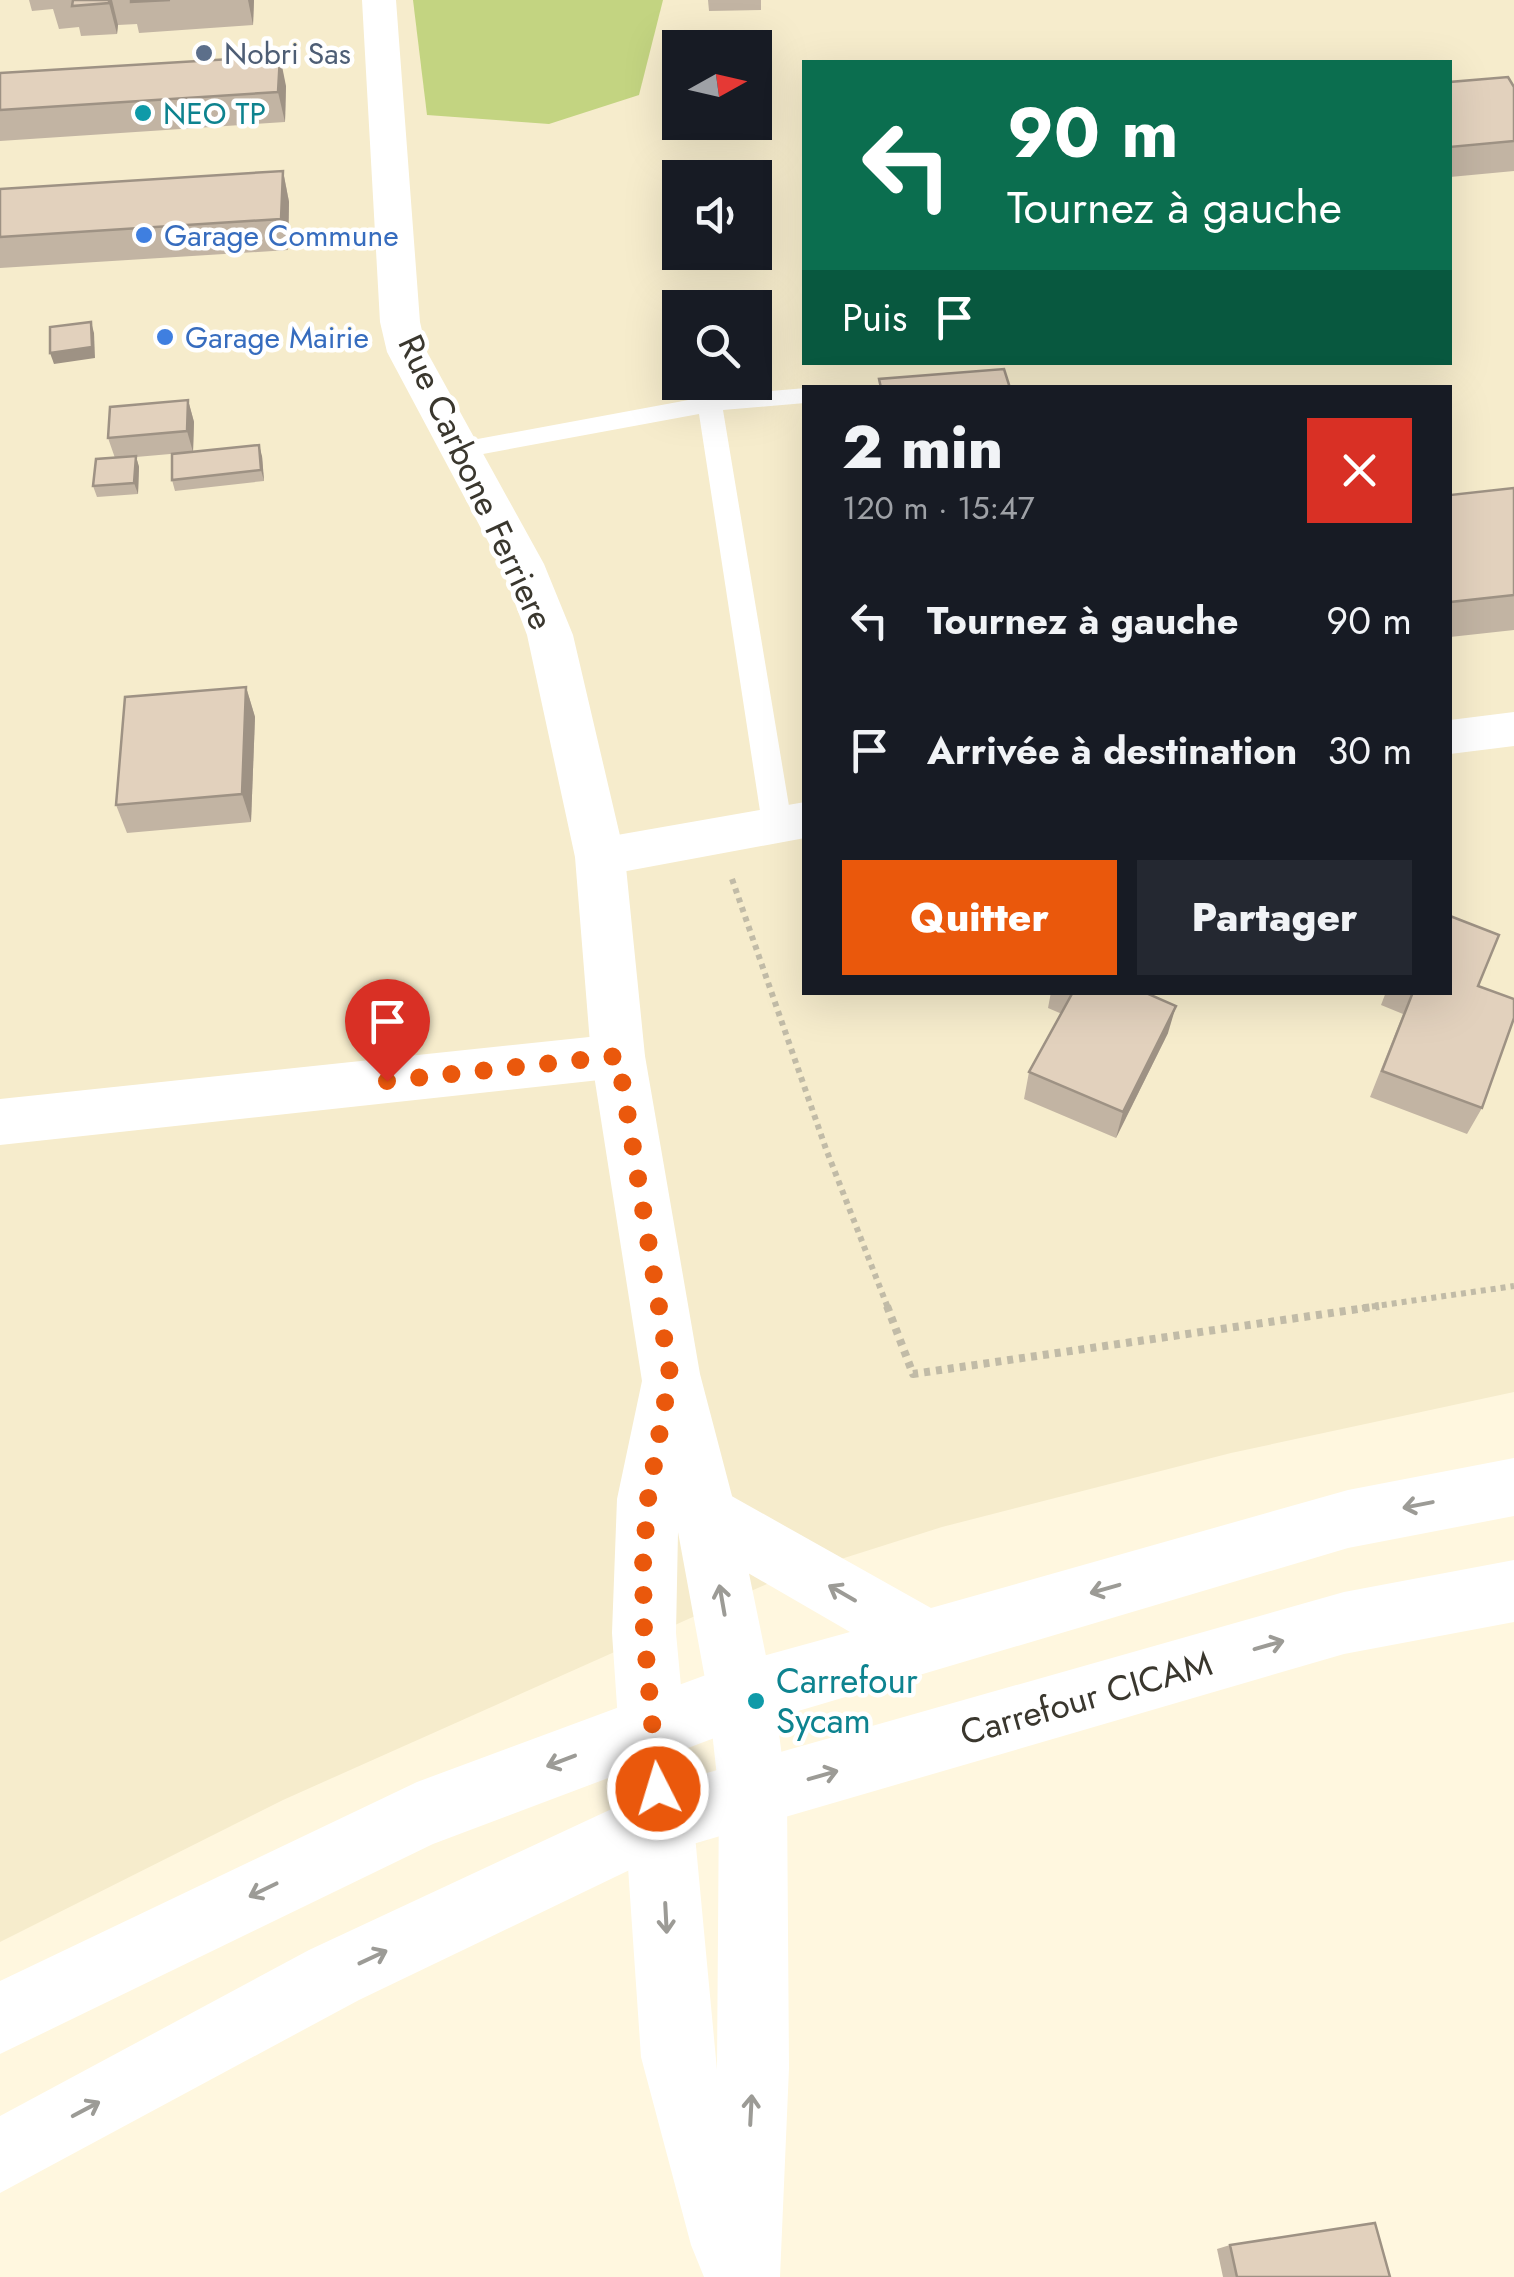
<!DOCTYPE html>
<html lang="fr">
<meta charset="utf-8">
<style>
body{margin:0;font-family:Jost,sans-serif;background:#242831;color:#f1f3f6;height:100vh;display:flex;flex-direction:column;font-size:38px;white-space:nowrap}
*{box-sizing:border-box;margin:0}
p{font-size:32px;color:#9ea1a6}
.icon{flex:none;width:55px;height:55px;fill:none;stroke:currentColor;stroke-width:2;stroke-linecap:round;stroke-linejoin:round}
.map{position:relative;flex:1;overflow:hidden}
.sheet{position:absolute;left:802px;top:385px;width:650px;height:610px;display:flex;flex-direction:column;background:#171b24;border-radius:0px;box-shadow:0 10px 40px #0002}
.sheet>*{flex:none}
.hud{position:absolute;left:802px;top:60px;width:650px;height:305px;border-radius:0px;box-shadow:0 10px 40px #0002;background:#0b6e4f;color:#fff;overflow:hidden}
.needle{width:65px;rotate:82deg}
.buttons{position:absolute;left:662px;top:30px;display:grid;gap:20px}
.buttons a{display:grid;place-items:center;width:110px;height:110px;border-radius:0px;background:#171b24;box-shadow:0 10px 40px #0002;font-size:50px}
.pin{position:absolute;display:grid;place-items:center;width:85px;height:85px;color:#fff;margin:-102px -42px;border-radius:50% 50% 50% 0;rotate:-45deg;box-shadow:0 0 10px #0007}
.pin .icon{rotate:45deg}
.me{position:absolute;width:110px;margin:-55px;rotate:355deg;stroke-linejoin:round;filter:drop-shadow(0 0 8px #0008)}
.turn{display:flex;align-items:center;gap:35px;height:210px;padding:0 40px;font-size:45px}
.turn .icon{width:130px;height:130px;stroke-width:2.5}
.turn b{display:block;font-size:70px;line-height:85px}
.then{display:flex;align-items:center;height:95px;padding:0 40px;background:#0003;gap:20px;font-size:38px}
.round{display:grid;place-items:center;flex:none;width:105px;height:105px;border-radius:0px;background:#242831}
.headline{display:flex;align-items:center;justify-content:space-between;height:170px;padding:0 40px}
h1{font-size:60px;font-weight:800;line-height:75px}
.button{display:flex;gap:20px;margin-top:auto;padding:20px 40px}
.button a{flex:1;height:115px;border-radius:0px;background:#ea580c;color:#fff;font-size:40px;font-weight:800;line-height:115px;text-align:center}
.button a+a{background:#242831;color:#f1f3f6}
ul{padding:0;list-style:none}
li{display:flex;align-items:center;gap:30px;height:130px;padding:0 40px}
li div{flex:1}
li b{display:block;font-size:38px}
li em{font-style:normal}
.map>svg:first-child{display:block}
.built{fill:#f6eccc;fill-rule:evenodd}
.green{fill:#c3d481}
.lines{fill:none;stroke-linecap:round;stroke-linejoin:round}
.path-far1{stroke:#c1bba7;stroke-width:6;stroke-dasharray:5 5;stroke-linecap:butt}
.path{stroke:#c1bba7;stroke-width:8;stroke-dasharray:6 6;stroke-linecap:butt}
.lane{fill:#fff;fill-rule:evenodd}
.street{fill:#fff;fill-rule:evenodd}
.secondary{fill:#fff;fill-rule:evenodd}
.primary{fill:#fff;fill-rule:evenodd}
.wall{fill:#c2b4a3}
.shaded-wall{fill:#9e9284}
.building{fill:#e2d1bd;stroke:#9e9284;stroke-width:2.5}
.oneway{stroke:#9c9b96}
.route{stroke:#ea580c;stroke-width:18;stroke-dasharray:0 32.4}
.service-dot{fill:#5c6f8a;stroke:#fff;stroke-width:4}
.culture-dot{fill:#0f9aa8;stroke:#fff;stroke-width:4}
.shop-dot{fill:#3f7fe0;stroke:#fff;stroke-width:4}
.labels{text-anchor:middle;dominant-baseline:central;stroke-width:9;stroke-linejoin:round;paint-order:stroke}
.far-service-label{font-size:30px;fill:#4e5e75;stroke:#fff;text-anchor:start}
.far-culture-label{font-size:30px;fill:#0d838f;stroke:#fff;text-anchor:start}
.far-shop-label{font-size:30px;fill:#366cbe;stroke:#fff;text-anchor:start}
.street-label{font-size:35px;fill:#3a372e;stroke:#fff}
.culture-label{font-size:35px;fill:#0d838f;stroke:#fff;text-anchor:start}
</style>
<div class="map">
<svg width="1514" height="2277" viewBox="0 0 1514 2277">
<rect width="100%" height="100%" fill="#fff7df"/>
<path class="built" d="M0,0H1514V1392L1231,1453L942,1527L778,1579L283,1800L0,1942ZM680,48H755V122H680ZM805,62H1450V362H805ZM680,178H755V252H680ZM680,308H755V382H680ZM805,388H1450V992H805Z"/>
<polygon class="green" points="413,0 663,0 639,95 549,124 427,115"/>
<g class="lines">
<g class="path-far1">
<polyline points="732,879 826,1149 888,1308"/>
<polyline points="1362,1308 1514,1286"/>
</g>
<polyline class="path" points="887,1306 913,1374 1379,1306"/>
<polygon class="lane" points="806,388 805,403 723,410 792,824 787,832 777,835 767,832 762,824 699,414 456,459 444,451 456,443 710,396"/>
<g class="street">
<polygon points="1514,712 1514,746 1450,754 1450,720"/>
<polygon points="805,802 805,838 600,876 582,870 575,857 582,844 600,838"/>
<polygon points="618,1034 637,1041 645,1056 637,1071 618,1078 0,1145 0,1099"/>
</g>
<path class="secondary" d="M362,0H396L420,322L427,352L544,564L573,635L625,857L645,1056L700,1374L737,1515L774,1695L787,1795L789,2068L780,2277H704L691,2245L641,2057L612,1633L617,1499L642,1381L591,1056L575,857L527,635L500,564L387,352L380,322ZM678,1532L708,1695L719,1795L717,2070L676,1633Z"/>
<g class="primary">
<polygon points="1514,1458 1514,1516 1348,1548 741,1728 433,1844 0,2054 0,1981 417,1782 741,1662 850,1632 684,1536 675,1515 684,1494 706,1486 728,1494 931,1608 1348,1490"/>
<polygon points="1514,1560 1514,1622 1344,1654 669,1851 359,2000 0,2193 0,2116 309,1950 661,1786 1344,1592"/>
</g>
</g>
<g class="wall">
<polygon points="29,0 254,0 253,25 139,33 137,24 118,25 117,34 81,36 79,27 59,29 53,9 32,11"/>
<polygon points="708,0 761,0 761,10 709,11"/>
<polygon points="0,73 286,86 285,122 0,141"/>
<polygon points="1450,82 1514,87 1514,171 1450,177"/>
<polygon points="283,171 289,202 288,250 0,268 0,189"/>
<polygon points="850,362 883,362 850,365"/>
<polygon points="188,400 194,422 193,452 136,457 139,467 138,494 97,497 93,486 115,458 108,438"/>
<polygon points="262,456 264,481 175,491 172,480"/>
<polygon points="1514,488 1514,630 1450,637 1450,495"/>
<polygon points="246,687 255,717 251,822 127,833 116,805"/>
<polygon points="1478,986 1482,1108 1467,1134 1370,1097 1403,1014 1381,1005 1386,992 1450,992"/>
<polygon points="1051,992 1144,992 1168,1033 1116,1138 1024,1099 1029,1072 1062,1014 1048,1008"/>
<polygon points="1230,2245 1390,2277 1223,2277 1217,2249"/>
</g>
<g class="shaded-wall">
<polygon points="109,0 112,0 118,25 117,34 109,3"/>
<polygon points="248,0 254,0 253,25"/>
<polygon points="280,56 286,86 285,122 278,92"/>
<polygon points="283,171 289,202 288,250 281,219"/>
<polygon points="91,322 94,333 95,358 54,364 50,353"/>
<polygon points="188,400 194,422 193,452 187,431"/>
<polygon points="259,445 262,456 264,481 261,470"/>
<polygon points="136,456 139,467 138,494 134,483"/>
<polygon points="246,687 255,717 251,822 242,794"/>
<polygon points="1176,1006 1168,1033 1116,1138 1123,1112"/>
</g>
<g class="building">
<polygon points="73,0 109,0 109,3 72,6"/>
<polygon points="131,0 170,0 131,2"/>
<polygon points="280,56 278,92 0,110 0,73"/>
<polygon points="1508,77 1514,87 1514,141 1450,147 1450,82"/>
<polygon points="283,171 281,219 0,237 0,189"/>
<polygon points="91,322 92,347 50,353 50,327"/>
<polygon points="1004,369 1010,388 881,388 879,379"/>
<polygon points="188,400 187,431 108,438 110,407"/>
<polygon points="259,445 261,470 172,480 172,454"/>
<polygon points="136,456 134,483 93,486 96,459"/>
<polygon points="1514,488 1514,595 1450,602 1450,495"/>
<polygon points="246,687 242,794 116,805 125,697"/>
<polygon points="1450,916 1499,935 1478,986 1514,999 1514,1018 1482,1108 1382,1071 1413,992 1450,992"/>
<polygon points="1073,992 1144,992 1176,1006 1123,1112 1029,1072"/>
<polygon points="1375,2223 1390,2277 1237,2277 1230,2245"/>
</g>
<defs><path id="oneway-shaft" d="M-6 0H5M1.5-3L5.5 0L1.5 3" fill="none" stroke-width="1.6" stroke-linecap="round" stroke-linejoin="round" transform="scale(2.5)"/></defs>
<g class="oneway">
<use href="#oneway-shaft" transform="translate(1418 1505) rotate(169)"/>
<use href="#oneway-shaft" transform="translate(1105 1589) rotate(164)"/>
<use href="#oneway-shaft" transform="translate(842 1593) rotate(-150)"/>
<use href="#oneway-shaft" transform="translate(722 1600) rotate(-100)"/>
<use href="#oneway-shaft" transform="translate(1269 1645) rotate(-16)"/>
<use href="#oneway-shaft" transform="translate(561 1761) rotate(159)"/>
<use href="#oneway-shaft" transform="translate(823 1775) rotate(-16)"/>
<use href="#oneway-shaft" transform="translate(263 1890) rotate(154)"/>
<use href="#oneway-shaft" transform="translate(666 1918) rotate(87)"/>
<use href="#oneway-shaft" transform="translate(373 1957) rotate(-25)"/>
<use href="#oneway-shaft" transform="translate(86 2109) rotate(-28)"/>
<use href="#oneway-shaft" transform="translate(751 2110) rotate(-87)"/>
</g>
<g class="lines">
<polyline class="route" points="387,1081 618,1056 670,1374 648,1499 643,1564 644,1633 658,1789"/>
</g>
<circle class="service-dot" cx="204" cy="53" r="10"/>
<g class="culture-dot">
<circle cx="143" cy="113" r="10"/>
<circle cx="756" cy="1701" r="10"/>
</g>
<g class="shop-dot">
<circle cx="144" cy="235" r="10"/>
<circle cx="165" cy="337" r="10"/>
</g>
<g class="labels">
<g class="far-service-label">
<text x="224" y="53">Nobri Sas</text>
</g>
<g class="far-culture-label">
<text x="163" y="113">NEO TP</text>
</g>
<g class="far-shop-label">
<text x="164" y="235">Garage Commune</text>
<text x="185" y="337">Garage Mairie</text>
</g>
<g class="street-label">
<text transform="translate(476 482) rotate(65)">Rue Carbone Ferriere</text>
<text transform="translate(1086 1698) rotate(-16)">Carrefour CICAM</text>
</g>
<g class="culture-label">
<text x="776" y="1681">Carrefour<tspan x="776" dy="40">Sycam</tspan></text>
</g>
</g>
</svg>
<div class="buttons">
<a><svg class="needle" viewBox="-14 -14 28 28"><path d="M0-13l5 13h-10z" fill="#e53935"/><path d="M0 13l5-13h-10z" fill="#9ea1a6"/></svg></a>
<a><svg class="icon" aria-label="sound" viewBox="0 0 24 24"><path d="M4 9h4l5-4v14l-5-4H4zM17 9q2 3 0 6"/></svg></a>
<a><svg class="icon" aria-label="search" viewBox="0 0 24 24"><circle cx="10" cy="10" r="6"/><path d="M15 15l6 6"/></svg></a>
</div>
<div class="pin" style="left:387px;top:1081px;background:#d93025"><svg class="icon" aria-label="arrive" viewBox="0 0 24 24"><path d="M6 21V4h12l-3 4 3 4H6"/></svg></div>
<svg class="me" style="left:658px;top:1789px" viewBox="-20 -20 40 40"><circle r="17" fill="#ea580c" stroke="#fff" stroke-width="3"/><path d="M0-11L8 9 0 5-8 9z" fill="#fff"/></svg>
<div class="hud">
<div class="turn"><svg class="icon" aria-label="left" viewBox="0 0 24 24"><path d="M17 20v-9H6M10 6l-5 5 5 5"/></svg><div><b>90 m</b>Tournez à gauche</div></div>
<div class="then">Puis<svg class="icon" aria-label="arrive" viewBox="0 0 24 24"><path d="M6 21V4h12l-3 4 3 4H6"/></svg></div>
</div>
<section class="sheet">
<div class="headline"><div><h1>2 min</h1><p>120 m · 15:47</p></div><a class="round" style="background:#d93025;color:#fff"><svg class="icon" aria-label="close" viewBox="0 0 24 24"><path d="M6 6l12 12M18 6L6 18"/></svg></a></div>
<ul>
<li><svg class="icon" aria-label="left" viewBox="0 0 24 24"><path d="M17 20v-9H6M10 6l-5 5 5 5"/></svg><div><b>Tournez à gauche</b></div><em>90 m</em></li>
<li><svg class="icon" aria-label="arrive" viewBox="0 0 24 24"><path d="M6 21V4h12l-3 4 3 4H6"/></svg><div><b>Arrivée à destination</b></div><em>30 m</em></li>
</ul>
<div class="button"><a>Quitter</a><a>Partager</a></div>
</section>
</div>
